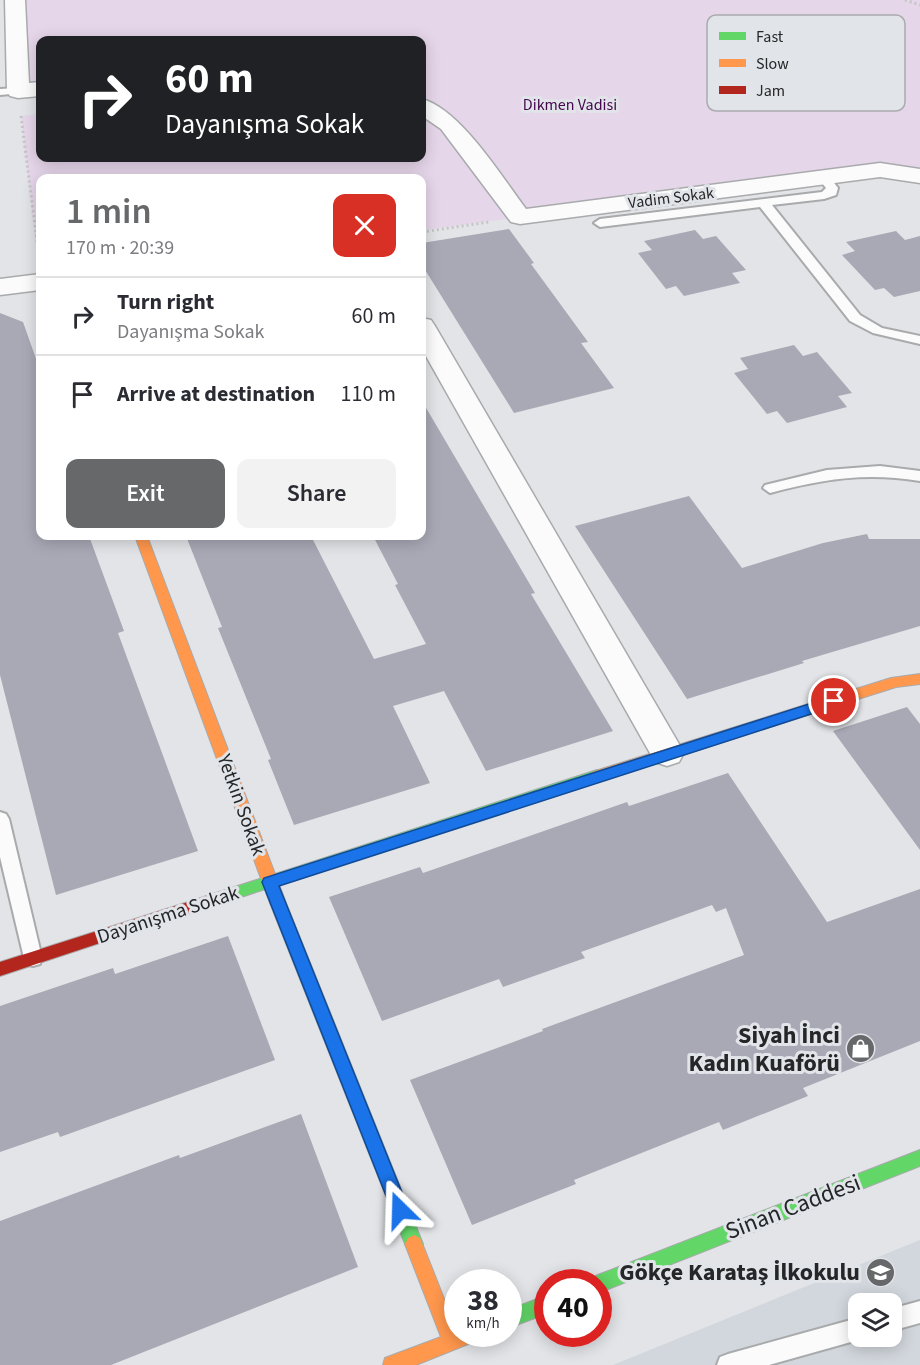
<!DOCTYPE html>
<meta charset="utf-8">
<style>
body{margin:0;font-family:"Source Sans 3",sans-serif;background:#f2f2f3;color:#2b2b33;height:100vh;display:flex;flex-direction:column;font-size:22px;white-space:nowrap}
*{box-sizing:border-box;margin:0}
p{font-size:20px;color:#7c7c81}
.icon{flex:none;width:33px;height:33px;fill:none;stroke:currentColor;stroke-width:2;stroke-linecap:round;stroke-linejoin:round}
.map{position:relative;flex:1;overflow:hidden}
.details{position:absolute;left:36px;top:174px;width:390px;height:366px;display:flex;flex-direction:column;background:#fff;border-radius:12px;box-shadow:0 3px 15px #0003}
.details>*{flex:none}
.banner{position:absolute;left:36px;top:36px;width:390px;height:126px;border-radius:12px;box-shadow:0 3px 15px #0003;background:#202124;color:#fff;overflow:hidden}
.fabs{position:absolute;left:848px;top:1293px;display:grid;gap:12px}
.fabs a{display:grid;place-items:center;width:54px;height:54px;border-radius:12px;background:#fff;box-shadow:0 3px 15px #0003;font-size:30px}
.speed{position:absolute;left:444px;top:1269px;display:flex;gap:12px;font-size:30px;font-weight:700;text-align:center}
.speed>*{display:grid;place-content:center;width:78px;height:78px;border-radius:50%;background:#fff;box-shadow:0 3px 15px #0003;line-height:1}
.speed small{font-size:15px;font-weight:400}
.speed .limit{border:9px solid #d22;background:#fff;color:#111}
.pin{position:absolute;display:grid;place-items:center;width:51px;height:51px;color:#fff;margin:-26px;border:3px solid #fff;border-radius:50%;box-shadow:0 2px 6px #0007}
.me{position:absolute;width:66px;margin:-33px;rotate:338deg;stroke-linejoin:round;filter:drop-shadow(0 0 4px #0008)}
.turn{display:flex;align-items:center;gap:21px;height:126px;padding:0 30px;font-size:27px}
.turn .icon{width:78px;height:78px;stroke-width:2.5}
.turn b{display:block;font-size:42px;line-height:51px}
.round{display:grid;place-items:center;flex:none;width:63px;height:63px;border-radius:12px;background:#f2f2f3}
.headline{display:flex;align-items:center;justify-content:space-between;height:102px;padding:0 30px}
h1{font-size:36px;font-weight:600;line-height:45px;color:#67686a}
.button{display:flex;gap:12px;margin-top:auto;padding:12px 30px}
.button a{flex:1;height:69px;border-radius:12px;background:#67686a;color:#fff;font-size:24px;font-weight:600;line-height:69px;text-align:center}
.button a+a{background:#f2f2f3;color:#2b2b33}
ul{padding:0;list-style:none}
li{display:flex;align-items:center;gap:18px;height:78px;padding:0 30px;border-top:2px solid #e1e1e2}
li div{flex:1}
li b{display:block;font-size:22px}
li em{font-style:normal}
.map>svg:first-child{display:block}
.built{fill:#d2d7dd;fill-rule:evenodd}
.green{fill:#e6d6ea}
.building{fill:#a9a9b6}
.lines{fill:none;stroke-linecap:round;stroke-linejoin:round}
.lane-casing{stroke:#a8aaac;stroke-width:4}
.street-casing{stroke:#a8aaac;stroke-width:3}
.fast-casing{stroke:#a8aaac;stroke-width:2}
.slow-casing{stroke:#a8aaac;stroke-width:2}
.jam-casing{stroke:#a8aaac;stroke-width:2}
.path{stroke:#c5c5c6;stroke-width:3;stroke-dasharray:2 3;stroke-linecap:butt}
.lane{fill:#fbfbfb;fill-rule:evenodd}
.street{fill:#fbfbfb;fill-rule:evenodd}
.fast{fill:#63d668;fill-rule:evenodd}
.slow{fill:#ff974d;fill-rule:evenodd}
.jam{fill:#b3261e;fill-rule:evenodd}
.route{fill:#1a73e8;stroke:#114b97;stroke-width:1.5}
.labels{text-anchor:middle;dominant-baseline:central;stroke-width:6;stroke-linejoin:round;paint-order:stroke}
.far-park-label{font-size:16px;fill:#45064e;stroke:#e1e4e8}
.far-street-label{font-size:16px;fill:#252627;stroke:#e1e4e8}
.street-label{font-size:20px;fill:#252627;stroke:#e1e4e8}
.near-poi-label{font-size:24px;font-weight:bold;fill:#252627;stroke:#e1e4e8;text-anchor:end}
.near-street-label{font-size:24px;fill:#252627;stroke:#e1e4e8}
.key{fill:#e1e4e8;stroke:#a9abae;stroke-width:1.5}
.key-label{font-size:16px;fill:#252627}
</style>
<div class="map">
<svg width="920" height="1365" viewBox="0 0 920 1365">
<rect width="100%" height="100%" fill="#e2e4e7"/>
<path class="built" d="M920,1240V1365H613ZM858,1304H891V1336H858Z"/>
<polygon class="green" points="15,0 920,0 920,176 880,170 422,230 422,178 40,178 40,244 36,245 21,116 40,114 40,158 422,158 422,40 40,40 40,89 18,91"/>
<g class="building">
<polygon points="509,229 534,263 531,264 588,342 581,343 614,388 514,413 422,265 422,243"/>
<polygon points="695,230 703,239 716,236 746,270 732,273 740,283 684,296 676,286 666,289 638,253 652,250 644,241"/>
<polygon points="896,231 905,240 920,236 920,291 894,297 884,288 875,290 842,255 855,251 846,242"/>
<polygon points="0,313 23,322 40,370 40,536 89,536 124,631 118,633 198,851 56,895 0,675"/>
<polygon points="794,345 803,356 817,352 852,393 838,396 847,407 787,423 777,411 767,414 734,373 748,369 740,358"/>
<polygon points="422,401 535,593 531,594 613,731 486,771 444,691 393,706 430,783 294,825 268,760 271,759 218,628 222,627 186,536 311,536 374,659 426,644 395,585 398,584 373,536 422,536"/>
<polygon points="689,496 742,568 823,543 867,534 869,539 920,539 920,626 802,661 804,663 687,699 575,526"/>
<polygon points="907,707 920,724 920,850 833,731"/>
<polygon points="728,773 827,922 920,889 920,1041 803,1088 808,1096 723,1130 719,1122 574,1180 576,1184 472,1225 410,1080 543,1031 542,1029 744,955 726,908 716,912 712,905 581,952 585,958 503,987 499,979 382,1021 329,897 420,867 423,873 627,802 629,806"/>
<polygon points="228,936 275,1060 60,1137 58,1132 0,1152 0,1006 113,968 115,974"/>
<polygon points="301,1114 358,1267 111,1365 0,1365 0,1221 179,1155 180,1158"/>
</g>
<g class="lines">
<defs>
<g id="lane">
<polygon points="18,88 24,91 22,93 0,95 0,89"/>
<polygon points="824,174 828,175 838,188 836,195 824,199 772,205 860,315 882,328 920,336 920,344 873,333 850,321 760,207 600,227 594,223 600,219 822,192 826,188 818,178"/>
<path d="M880,466L920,471V481C865,472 823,479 770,493L763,488L765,485L827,470Z"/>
<polygon points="0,812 6,814 9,819 42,958 40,964 33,966 26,964 24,958 0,857"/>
<polygon points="920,1301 920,1323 891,1331 891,1309"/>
<polygon points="858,1318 858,1336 866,1336 858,1340 769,1365 717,1365 720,1357 728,1354"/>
</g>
<g id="street">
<polygon points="5,0 25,0 29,83 40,82 40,96 18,98 10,96 7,91"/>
<path d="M422,99C460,109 502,177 526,209L880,163L920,169V183L880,177L520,224L511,222L441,129L422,116Z"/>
<polygon points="40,274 40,290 0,295 0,279"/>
<polygon points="422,318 431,320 435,326 679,744 684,753 679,762 667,766 655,762 422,349"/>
</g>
<g id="fast">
<polygon points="597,770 602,772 604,776 602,780 207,908 202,906 199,902 202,898 207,896"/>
<polygon points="278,897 283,899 286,903 423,1244 420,1250 414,1253 408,1250 405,1244 270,903 273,899"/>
<polygon points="920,1150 920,1166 598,1293 598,1282 590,1282 592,1278 598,1275"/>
<polygon points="548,1295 548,1313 508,1328 508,1310"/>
</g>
<g id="slow">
<polygon points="135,536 147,536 286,903 283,907 278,909 273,907 270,903"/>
<polygon points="920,674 920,684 896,687 597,782 592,780 590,776 592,772 891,678"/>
<polygon points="414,1235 420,1238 458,1334 481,1334 478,1340 416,1365 383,1365 385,1358 441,1337 405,1244 408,1238"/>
</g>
<polygon id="jam" points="207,896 212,898 215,902 212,906 0,976 0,962"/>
</defs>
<use href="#lane" class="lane-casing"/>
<use href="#street" class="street-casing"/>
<use href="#fast" class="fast-casing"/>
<use href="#slow" class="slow-casing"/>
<use href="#jam" class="jam-casing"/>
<g class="path">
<polyline points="905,0 920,5"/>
<polyline points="21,116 39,257"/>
<polyline points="422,232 489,222"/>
</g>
<use href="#lane" class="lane"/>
<use href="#street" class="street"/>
<use href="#fast" class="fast"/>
<use href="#slow" class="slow"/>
<use href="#jam" class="jam"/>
</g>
<polygon class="route" points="834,696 839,697 841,701 839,705 279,886 409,1210 406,1216 400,1218 394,1216 262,882 264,878"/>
<defs>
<symbol id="shop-disc" viewBox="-11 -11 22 22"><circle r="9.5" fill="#67686a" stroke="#e1e4e8"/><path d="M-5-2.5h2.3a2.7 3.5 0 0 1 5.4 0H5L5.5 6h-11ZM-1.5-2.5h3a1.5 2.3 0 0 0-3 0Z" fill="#fff"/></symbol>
<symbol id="school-disc" viewBox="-11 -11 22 22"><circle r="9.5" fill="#67686a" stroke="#e1e4e8"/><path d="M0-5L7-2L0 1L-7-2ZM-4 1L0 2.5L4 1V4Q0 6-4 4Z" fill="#fff"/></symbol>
</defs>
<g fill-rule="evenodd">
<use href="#shop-disc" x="844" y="1032" width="33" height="33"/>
<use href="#school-disc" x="864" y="1256" width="33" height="33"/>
</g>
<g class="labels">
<g class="far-park-label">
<text x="570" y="105">Dikmen Vadisi</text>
</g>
<g class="far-street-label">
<text transform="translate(671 198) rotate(-7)">Vadim Sokak</text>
</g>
<g class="street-label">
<text transform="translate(241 805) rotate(70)">Yetkin Sokak</text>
<text transform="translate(168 915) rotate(-18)">Dayanışma Sokak</text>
</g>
<g class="near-poi-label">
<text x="840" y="1035">Siyah İnci<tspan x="840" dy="28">Kadın Kuaförü</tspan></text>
<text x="860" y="1272">Gökçe Karataş İlkokulu</text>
</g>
<g class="near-street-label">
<text transform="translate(793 1207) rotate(-21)">Sinan Caddesi</text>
</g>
</g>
<rect x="707" y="15" width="198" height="96" rx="9" class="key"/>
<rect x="719" y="32" width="27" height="8" fill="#63d668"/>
<rect x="719" y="59" width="27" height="8" fill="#ff974d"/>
<rect x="719" y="86" width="27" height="8" fill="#b3261e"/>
<g class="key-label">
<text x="756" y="42">Fast</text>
<text x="756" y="69">Slow</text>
<text x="756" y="96">Jam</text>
</g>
</svg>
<div class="fabs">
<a><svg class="icon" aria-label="layers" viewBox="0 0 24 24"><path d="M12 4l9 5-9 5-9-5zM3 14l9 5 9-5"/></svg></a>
</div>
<div class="speed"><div>38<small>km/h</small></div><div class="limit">40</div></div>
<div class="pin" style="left:834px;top:701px;background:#d93025"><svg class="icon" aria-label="arrive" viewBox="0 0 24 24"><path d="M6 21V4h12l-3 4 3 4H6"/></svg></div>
<svg class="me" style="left:400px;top:1210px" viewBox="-20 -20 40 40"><path d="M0-17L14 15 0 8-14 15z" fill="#1a73e8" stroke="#fff" stroke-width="4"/></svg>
<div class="banner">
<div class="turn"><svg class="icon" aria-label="right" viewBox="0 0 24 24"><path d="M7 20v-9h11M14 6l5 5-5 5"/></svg><div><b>60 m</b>Dayanışma Sokak</div></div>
</div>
<section class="details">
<div class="headline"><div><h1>1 min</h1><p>170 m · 20:39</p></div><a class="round" style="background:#d93025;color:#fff"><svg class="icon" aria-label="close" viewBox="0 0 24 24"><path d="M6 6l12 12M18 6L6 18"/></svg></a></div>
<ul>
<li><svg class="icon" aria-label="right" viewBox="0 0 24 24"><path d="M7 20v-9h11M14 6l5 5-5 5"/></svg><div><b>Turn right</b><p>Dayanışma Sokak</p></div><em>60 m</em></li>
<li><svg class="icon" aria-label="arrive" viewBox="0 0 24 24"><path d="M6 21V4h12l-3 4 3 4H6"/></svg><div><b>Arrive at destination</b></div><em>110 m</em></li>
</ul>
<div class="button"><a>Exit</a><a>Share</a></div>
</section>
</div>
